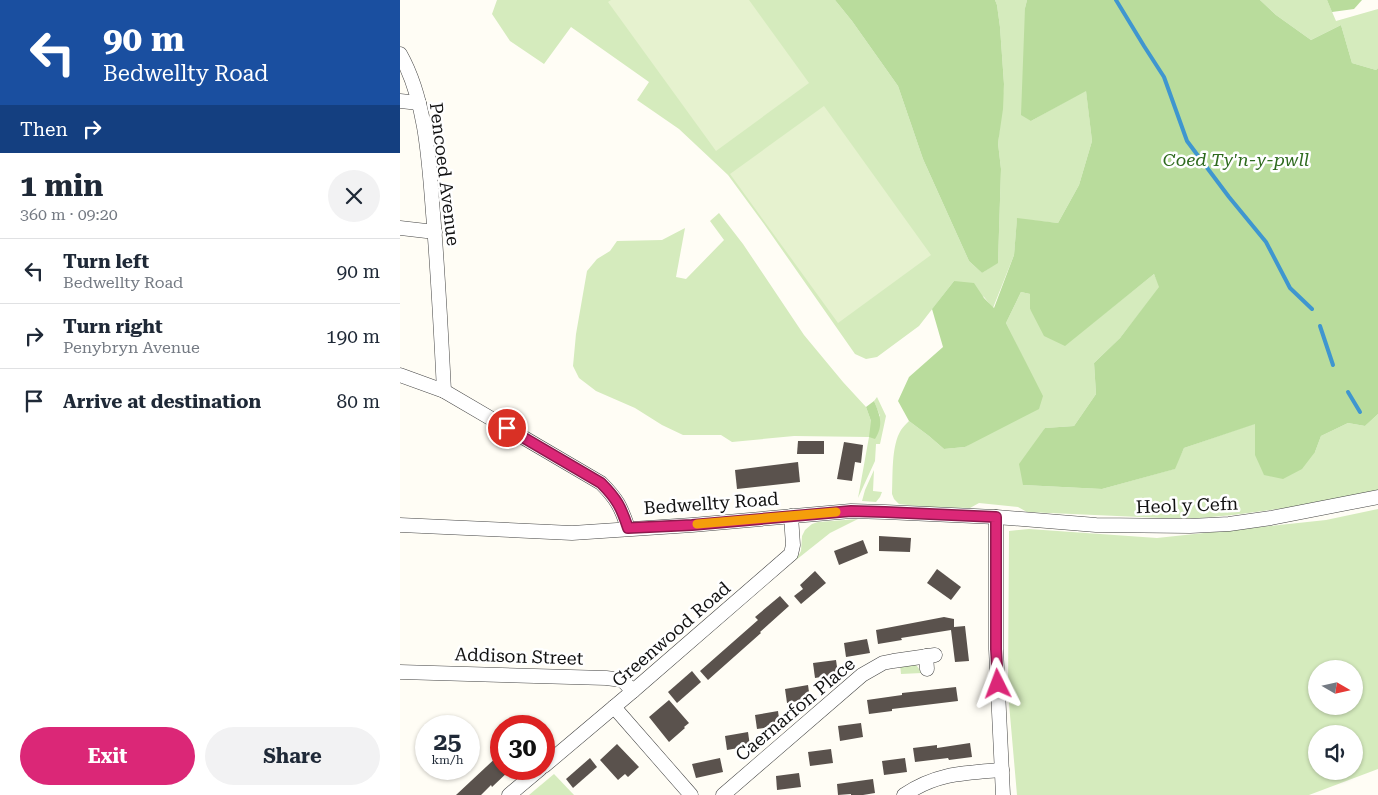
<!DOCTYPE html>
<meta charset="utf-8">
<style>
body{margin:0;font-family:"Roboto Serif",serif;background:#f2f2f3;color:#1f2937;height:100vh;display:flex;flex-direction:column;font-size:19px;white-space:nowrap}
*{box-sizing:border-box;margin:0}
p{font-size:16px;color:#747a83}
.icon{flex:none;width:28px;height:28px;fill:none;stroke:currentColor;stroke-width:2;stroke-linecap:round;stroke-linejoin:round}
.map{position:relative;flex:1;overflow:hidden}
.drawer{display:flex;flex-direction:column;background:#fff;width:400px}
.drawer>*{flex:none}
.guide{background:#1a4fa0;color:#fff;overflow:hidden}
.needle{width:32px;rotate:99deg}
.controls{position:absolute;left:908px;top:660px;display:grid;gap:10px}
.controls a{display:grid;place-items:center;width:55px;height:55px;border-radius:50%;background:#fff;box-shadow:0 1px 4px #0004;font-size:25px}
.speed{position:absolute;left:15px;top:715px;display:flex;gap:10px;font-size:25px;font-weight:700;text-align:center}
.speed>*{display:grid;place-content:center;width:65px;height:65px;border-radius:50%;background:#fff;box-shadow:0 1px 4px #0004;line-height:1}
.speed small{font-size:12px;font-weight:400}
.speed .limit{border:8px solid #d22;background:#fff;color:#111}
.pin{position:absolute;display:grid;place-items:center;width:42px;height:42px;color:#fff;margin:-21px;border:2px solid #fff;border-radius:50%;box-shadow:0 1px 5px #0007}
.me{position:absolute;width:55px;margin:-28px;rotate:357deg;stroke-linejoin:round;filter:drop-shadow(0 0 4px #0008)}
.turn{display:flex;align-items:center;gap:18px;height:105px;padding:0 20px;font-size:22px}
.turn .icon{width:65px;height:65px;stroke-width:2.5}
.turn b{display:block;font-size:35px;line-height:42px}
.then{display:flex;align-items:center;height:48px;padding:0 20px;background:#0003;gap:10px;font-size:19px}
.round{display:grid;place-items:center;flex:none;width:52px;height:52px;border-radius:26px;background:#f2f2f3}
.headline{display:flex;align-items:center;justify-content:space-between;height:85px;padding:0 20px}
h1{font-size:30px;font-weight:700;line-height:38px}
.cta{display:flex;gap:10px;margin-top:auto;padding:10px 20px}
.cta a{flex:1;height:58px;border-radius:30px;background:#db2777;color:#fff;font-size:20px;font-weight:700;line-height:58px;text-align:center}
.cta a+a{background:#f2f2f3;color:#1f2937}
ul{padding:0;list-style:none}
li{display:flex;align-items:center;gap:15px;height:65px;padding:0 20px;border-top:1px solid #e0e1e3}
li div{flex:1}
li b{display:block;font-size:19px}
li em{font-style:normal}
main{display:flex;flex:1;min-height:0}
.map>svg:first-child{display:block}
.green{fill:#d5ebbd;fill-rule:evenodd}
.forest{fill:#b9dc9c}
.pitch{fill:#e6f2cf}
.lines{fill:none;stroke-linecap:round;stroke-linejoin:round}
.stream{stroke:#3f96cf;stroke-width:4}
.building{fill:#5a524d}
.minor-casing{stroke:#444;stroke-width:15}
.minor{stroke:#fff;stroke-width:14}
.route-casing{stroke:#8e194d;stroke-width:12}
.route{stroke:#db2777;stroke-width:9}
.slow{stroke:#f59e0b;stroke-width:9}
.labels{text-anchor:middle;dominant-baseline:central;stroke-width:5;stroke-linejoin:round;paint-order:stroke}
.park-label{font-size:18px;font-style:italic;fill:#2f6b1f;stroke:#fff}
.street-label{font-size:18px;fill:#111;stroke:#fff}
</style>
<main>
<section class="drawer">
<div class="guide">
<div class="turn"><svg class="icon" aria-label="left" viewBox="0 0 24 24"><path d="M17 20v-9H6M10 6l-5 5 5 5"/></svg><div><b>90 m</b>Bedwellty Road</div></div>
<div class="then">Then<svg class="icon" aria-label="right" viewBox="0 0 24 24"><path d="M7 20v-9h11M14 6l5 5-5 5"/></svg></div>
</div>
<div class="headline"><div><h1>1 min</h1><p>360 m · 09:20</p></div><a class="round"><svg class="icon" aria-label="close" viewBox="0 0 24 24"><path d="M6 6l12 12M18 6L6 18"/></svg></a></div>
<ul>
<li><svg class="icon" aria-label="left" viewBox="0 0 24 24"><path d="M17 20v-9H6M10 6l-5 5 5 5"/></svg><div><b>Turn left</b><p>Bedwellty Road</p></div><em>90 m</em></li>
<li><svg class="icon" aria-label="right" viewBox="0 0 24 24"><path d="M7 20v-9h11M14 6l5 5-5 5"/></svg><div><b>Turn right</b><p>Penybryn Avenue</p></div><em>190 m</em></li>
<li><svg class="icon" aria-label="arrive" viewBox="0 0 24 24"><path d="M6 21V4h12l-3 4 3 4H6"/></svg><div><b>Arrive at destination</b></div><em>80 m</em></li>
</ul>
<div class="cta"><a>Exit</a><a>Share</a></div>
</section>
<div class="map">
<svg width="978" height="795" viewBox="0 0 978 795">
<rect width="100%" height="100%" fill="#fffdf5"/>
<g class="green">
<polygon points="97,0 435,0 452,21 498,86 523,159 569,261 582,273 598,262 601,169 598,143 604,84 600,27 597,5 595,0 627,0 625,8 631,121 686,90 692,141 679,185 658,223 617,219 614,255 593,308 584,297 554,281 519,326 477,357 466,359 455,354 364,224 328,175 279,129 237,100 249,82 171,27 144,64 110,41 92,14"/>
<polygon points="860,0 927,0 936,21 978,9 978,68 976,70 952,63 941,25 911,40 876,15"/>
<polygon points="319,213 343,244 404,335 443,382 466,407 471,421 480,416 474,401 477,397 486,416 480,444 476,444 475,461 458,498 469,437 394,436 332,442 321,435 283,435 262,425 235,408 196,391 179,378 173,366 176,334 187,271 197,259 210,251 217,241 262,240 285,228 276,277 286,279 324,240 310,221"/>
<path d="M754,274L760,287L720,338L694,363L696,394L674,426L645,428L623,485L702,489L774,469L784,448L856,423L855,455L915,452L921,436L948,423L965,426L978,414V490L908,505L833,515L800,518H762L627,512L618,507L579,503L570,508L526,507L499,504L494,499L492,494C493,476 491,446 501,430C503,427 506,424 509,421L529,436L544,449L565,447L642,396L606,323L621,292L630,294V309L665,345Z"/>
<polygon points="474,470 473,491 482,492 480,497 476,502 462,501 465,490"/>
<path d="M978,509V769L909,795H617L608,692L609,531L629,529L757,538L926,520ZM916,669H954V706H916ZM916,734H954V771H916Z"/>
<polygon points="458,519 430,533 396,560 401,551 402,536 405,530 412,524 418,522"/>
<polygon points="513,663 517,666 522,673 501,674 500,664"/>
<polygon points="154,774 174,795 129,795"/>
</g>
<g class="forest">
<polygon points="435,0 595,0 597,5 600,27 604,84 603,109 598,143 601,169 598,263 582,273 569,261 523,159 498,86 452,21"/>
<polygon points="627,0 860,0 876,15 911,40 941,25 952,63 976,70 978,68 978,414 965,426 948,423 921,436 915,452 902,469 883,479 864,475 855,455 855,424 784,448 775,469 702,489 623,485 619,464 645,428 674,426 696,394 694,363 720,338 759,287 754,274 665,346 644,336 630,309 630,294 621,292 606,323 643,396 639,409 565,447 544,449 529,436 509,421 498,401 509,377 543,347 532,309 554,281 574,283 584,298 594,308 614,255 617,218 658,223 679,185 692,141 686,91 631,121 621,115 625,8"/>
<polygon points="927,0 962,0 954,9 932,12"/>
<path d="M474,401C480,415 484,425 475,439L469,437L471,421L466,407Z"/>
</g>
<g class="pitch">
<polygon points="211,0 349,0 409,83 316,151 208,2"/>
<polygon points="424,106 531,255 438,323 330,174"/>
</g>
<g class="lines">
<g class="stream">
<polyline points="716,0 744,46 764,77 787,141 829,197 866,242 890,288 912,309"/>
<polyline points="920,326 933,365"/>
<polyline points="948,392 960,412"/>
</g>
</g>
<g class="building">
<polygon points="398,441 424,441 424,454 397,454"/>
<polygon points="444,442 463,445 461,463 455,462 452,481 437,479"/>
<polygon points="398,462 400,482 337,489 335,470"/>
<polygon points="479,536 511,538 510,552 479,551"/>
<polygon points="463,540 468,553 439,565 434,551"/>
<polygon points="537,569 561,587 551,600 527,583"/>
<polygon points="415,571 426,583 401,604 394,596 403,589 400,585"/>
<polygon points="380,596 389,606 360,632 361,633 308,680 300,671 358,620 355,617"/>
<polygon points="544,617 554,619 554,627 565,626 569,661 555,662 551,630 501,638 502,640 478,644 476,630"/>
<polygon points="467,639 470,653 446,657 444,643"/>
<polygon points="436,660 438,674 415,678 413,663"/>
<polygon points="292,671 301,682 277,703 268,692"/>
<polygon points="408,685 410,699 387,703 385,689"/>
<polygon points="556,687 558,701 492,709 492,711 469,714 467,700 502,695 502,693"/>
<polygon points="269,700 289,723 284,727 285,728 269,742 249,717"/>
<polygon points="378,711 380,726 357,729 355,715"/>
<polygon points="461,723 463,737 440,741 438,726"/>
<polygon points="348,732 350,746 327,750 325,736"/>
<polygon points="570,743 572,757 549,760 548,758 515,762 513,748 537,745 537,748"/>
<polygon points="217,744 239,767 228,777 225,774 218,780 200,760"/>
<polygon points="431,749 433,763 410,766 408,752"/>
<polygon points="101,753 101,769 111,769 92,787 91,785 81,795 56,795"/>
<polygon points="190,758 197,767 173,788 166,779"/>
<polygon points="320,758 323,772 296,778 292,764"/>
<polygon points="505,758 507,772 484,775 482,761"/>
<polygon points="399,773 401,787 377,790 376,776"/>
<polygon points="473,779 475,793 463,795 451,795 451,794 438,795 437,784"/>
</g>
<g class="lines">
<defs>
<g id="minor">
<path d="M0,54C26,100 29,161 33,213C38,272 41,331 44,391"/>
<polyline points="0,101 19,103"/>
<polyline points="0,228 35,232"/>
<path d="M0,375L44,391L201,483C217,499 221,507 228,528"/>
<polyline points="596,517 596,649 603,795"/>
<polyline points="0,525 172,533 292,525 451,511 485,512 596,517 696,525 790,526 829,524 871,518 978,497"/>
<polyline points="526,656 527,669"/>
<polyline points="0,672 206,678 222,680 233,691"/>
<polyline points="214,707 291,795"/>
<polyline points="144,766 233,691 391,554 393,545 391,516"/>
<polyline points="109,795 140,769"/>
<polyline points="323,795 462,675 483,663 493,661 535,655"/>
<path d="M504,795C537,773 564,773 602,770"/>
</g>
</defs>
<use href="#minor" class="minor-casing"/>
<use href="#minor" class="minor"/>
</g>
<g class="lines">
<defs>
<path id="route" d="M107,428L201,483C217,499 221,507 228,528L292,525L451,511L485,512L596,517V649L598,684"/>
</defs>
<use href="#route" class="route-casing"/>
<use href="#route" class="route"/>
<polyline class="slow" points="297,524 436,512"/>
</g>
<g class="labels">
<g class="park-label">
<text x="836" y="159">Coed Ty'n-y-pwll</text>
</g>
<g class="street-label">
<text transform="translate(45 174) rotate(83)">Pencoed Avenue</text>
<text transform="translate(311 503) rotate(-4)">Bedwellty Road</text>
<text transform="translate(787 505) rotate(-2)">Heol y Cefn</text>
<text transform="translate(271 634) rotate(-41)">Greenwood Road</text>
<text transform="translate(119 656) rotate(2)">Addison Street</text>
<text transform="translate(395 709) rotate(-40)">Caernarfon Place</text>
</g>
</g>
</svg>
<div class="controls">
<a><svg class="needle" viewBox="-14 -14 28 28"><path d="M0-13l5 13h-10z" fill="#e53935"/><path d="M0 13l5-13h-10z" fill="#747a83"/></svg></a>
<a><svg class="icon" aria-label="sound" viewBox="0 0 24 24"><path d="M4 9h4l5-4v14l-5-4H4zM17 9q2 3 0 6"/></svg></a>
</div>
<div class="speed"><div>25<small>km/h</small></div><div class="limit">30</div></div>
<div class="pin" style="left:107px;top:428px;background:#d93025"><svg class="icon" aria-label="arrive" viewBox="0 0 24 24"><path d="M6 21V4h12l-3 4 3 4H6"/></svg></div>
<svg class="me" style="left:598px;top:684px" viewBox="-20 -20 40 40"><path d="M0-17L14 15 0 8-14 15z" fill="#db2777" stroke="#fff" stroke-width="4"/></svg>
</div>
</main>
